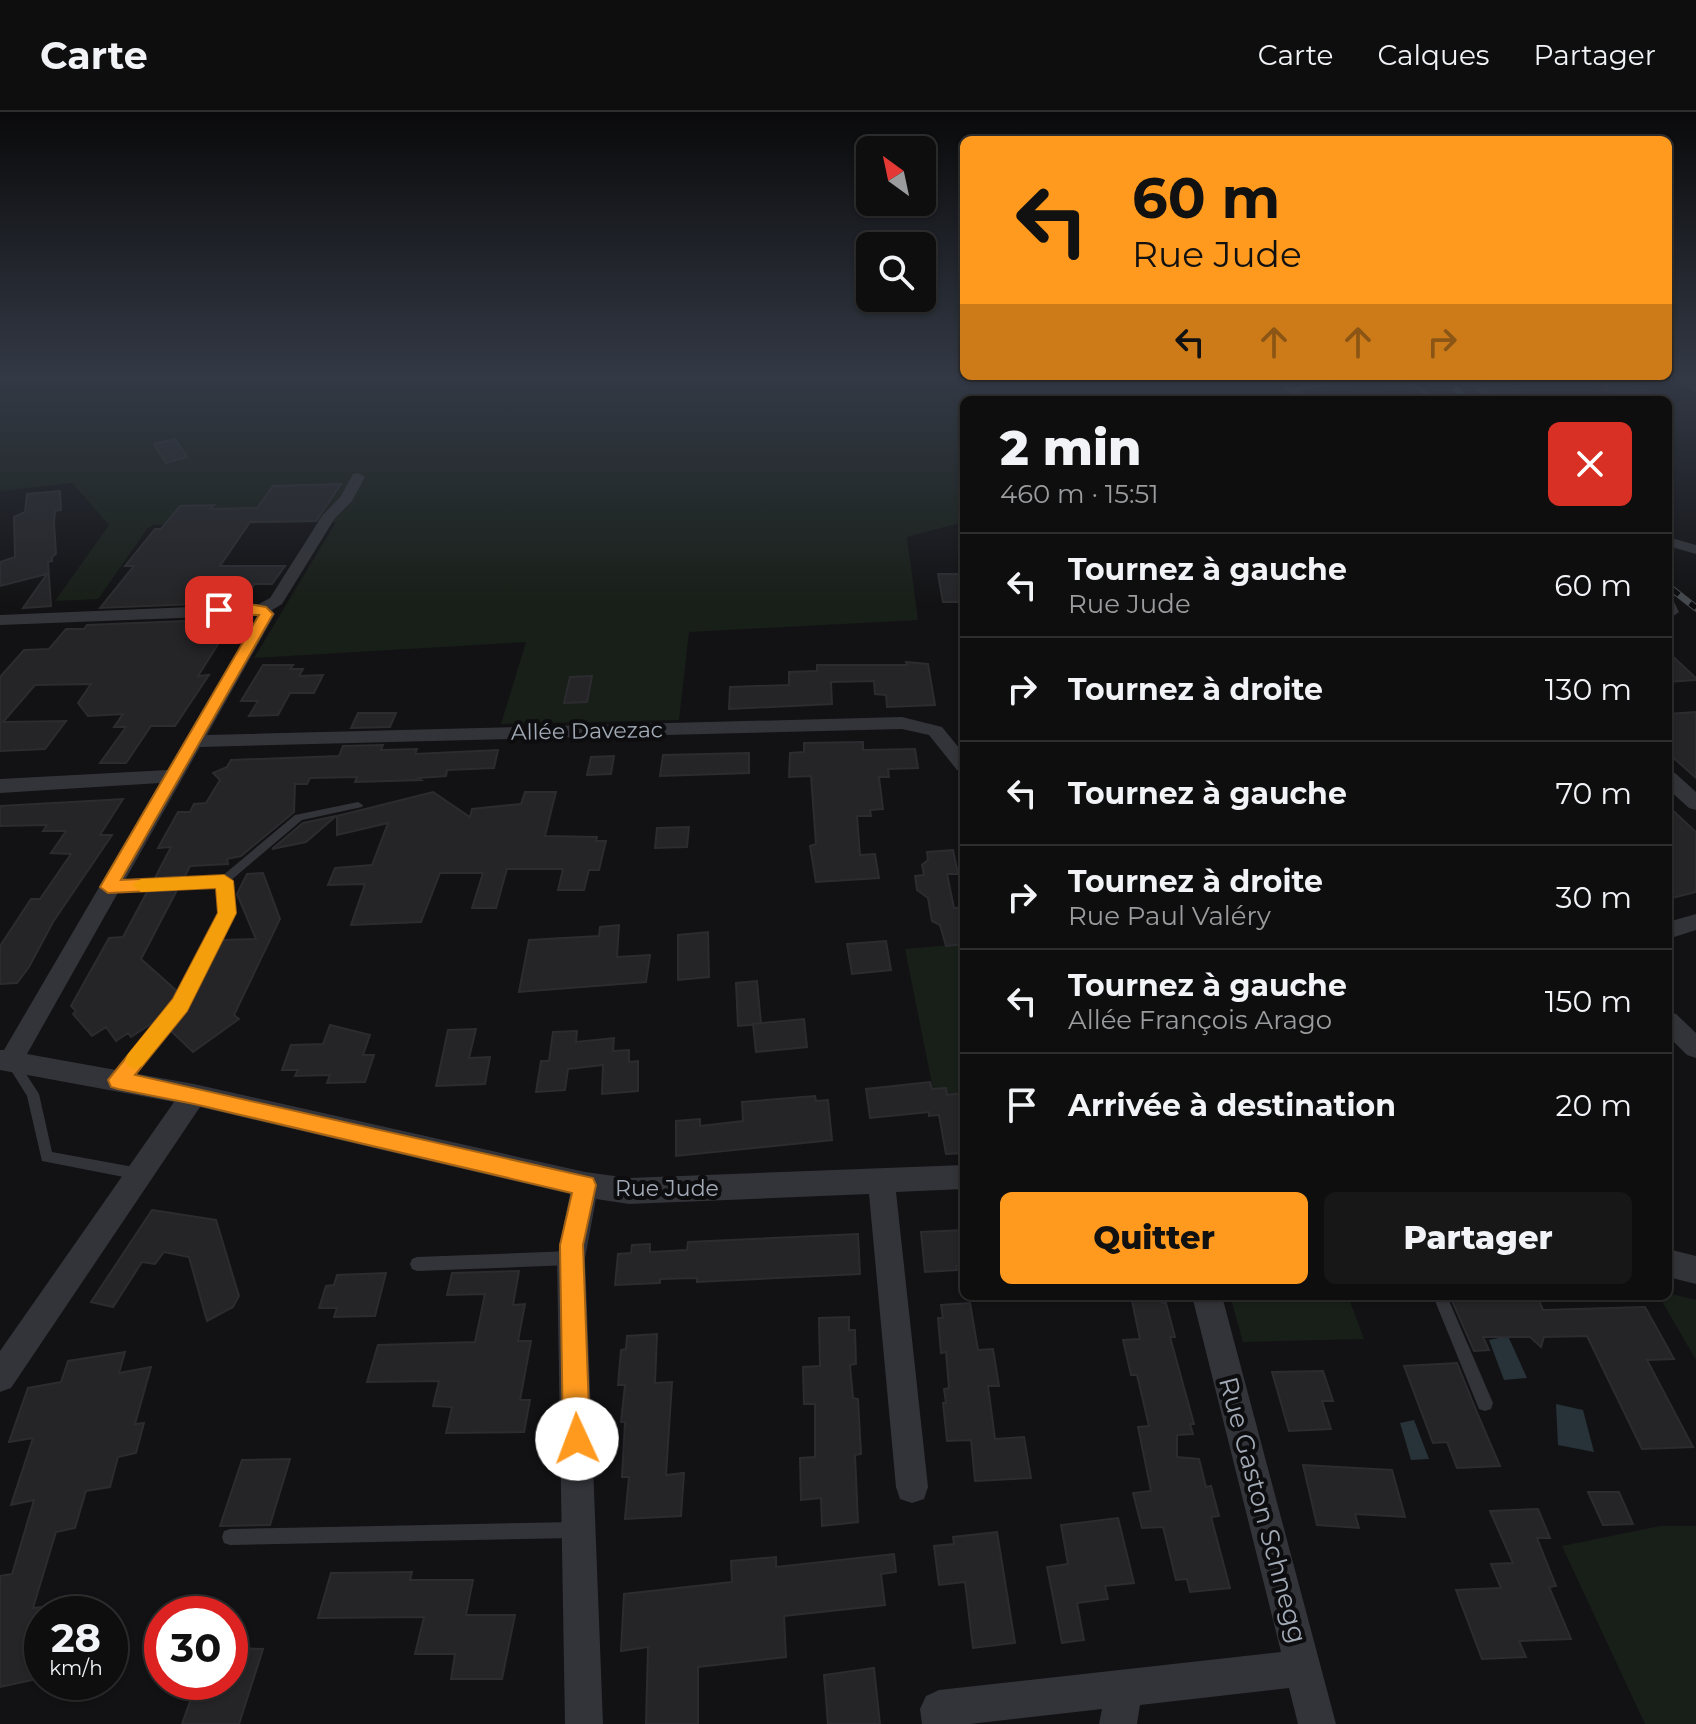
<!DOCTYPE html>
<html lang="fr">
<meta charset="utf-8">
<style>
body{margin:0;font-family:Montserrat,sans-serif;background:#171718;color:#f1f3f6;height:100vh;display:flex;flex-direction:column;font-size:30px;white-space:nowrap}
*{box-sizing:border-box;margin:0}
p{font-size:26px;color:#9b9c9e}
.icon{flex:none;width:44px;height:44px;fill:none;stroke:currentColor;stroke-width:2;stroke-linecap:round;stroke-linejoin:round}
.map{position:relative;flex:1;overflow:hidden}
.side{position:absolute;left:960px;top:284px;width:712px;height:904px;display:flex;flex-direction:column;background:#0e0e0f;border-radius:12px;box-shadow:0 2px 6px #0004,0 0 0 2px #2e2e2f}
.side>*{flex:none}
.guide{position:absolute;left:960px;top:24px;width:712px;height:244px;border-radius:12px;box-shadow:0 2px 6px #0004,0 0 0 2px #2e2e2f;background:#ff9a1f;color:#111;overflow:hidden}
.needle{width:52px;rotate:327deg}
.fabs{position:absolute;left:856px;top:24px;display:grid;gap:16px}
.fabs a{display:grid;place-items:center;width:80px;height:80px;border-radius:12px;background:#0e0e0f;box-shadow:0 2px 6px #0004,0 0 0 2px #2e2e2f;font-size:40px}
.speed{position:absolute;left:24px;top:1484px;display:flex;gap:16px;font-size:40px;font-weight:700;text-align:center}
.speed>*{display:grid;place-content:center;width:104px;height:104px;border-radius:50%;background:#0e0e0f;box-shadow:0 2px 6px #0004,0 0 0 2px #2e2e2f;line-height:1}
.speed small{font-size:20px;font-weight:400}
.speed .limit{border:12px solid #d22;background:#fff;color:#111}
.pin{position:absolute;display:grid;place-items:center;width:68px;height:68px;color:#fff;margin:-34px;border-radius:16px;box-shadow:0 4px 12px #0006}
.me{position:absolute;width:88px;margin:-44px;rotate:358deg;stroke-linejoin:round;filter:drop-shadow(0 0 6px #0008)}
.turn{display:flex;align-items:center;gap:28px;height:168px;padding:0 40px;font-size:36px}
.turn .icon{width:104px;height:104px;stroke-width:2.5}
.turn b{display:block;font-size:56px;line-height:68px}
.lanes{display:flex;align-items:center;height:76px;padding:0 40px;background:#0003;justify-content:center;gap:40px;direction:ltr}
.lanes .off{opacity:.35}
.round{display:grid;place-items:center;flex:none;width:84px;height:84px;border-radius:12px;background:#171718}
.head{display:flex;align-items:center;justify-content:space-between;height:136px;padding:0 40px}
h1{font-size:48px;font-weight:800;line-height:60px}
.action{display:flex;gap:16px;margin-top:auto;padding:16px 40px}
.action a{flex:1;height:92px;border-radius:12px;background:#ff9a1f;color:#111;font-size:32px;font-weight:800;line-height:92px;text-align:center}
.action a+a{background:#171718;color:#f1f3f6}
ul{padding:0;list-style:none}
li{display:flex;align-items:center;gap:24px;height:104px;padding:0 40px;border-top:2px solid #2e2e2f}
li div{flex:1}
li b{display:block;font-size:30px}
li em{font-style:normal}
header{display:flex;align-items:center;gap:48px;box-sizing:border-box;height:112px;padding:0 40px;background:#0e0e0f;border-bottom:2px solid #2e2e2f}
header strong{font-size:38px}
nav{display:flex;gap:44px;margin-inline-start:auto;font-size:28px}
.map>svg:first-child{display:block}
.green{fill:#181f18}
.water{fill:#273339}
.building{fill:#252528;stroke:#2c2c30;stroke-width:2}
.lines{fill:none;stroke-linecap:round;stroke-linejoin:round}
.service{fill:#333439;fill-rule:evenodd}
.minor{fill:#333439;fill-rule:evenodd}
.rail-far1-casing{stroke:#45494e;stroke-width:6}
.rail-casing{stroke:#45494e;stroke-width:7}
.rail-far1{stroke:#0d0d0f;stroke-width:4;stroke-dasharray:11;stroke-linecap:butt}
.rail{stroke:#0d0d0f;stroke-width:5;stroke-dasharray:14;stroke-linecap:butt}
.route{fill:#ff9a1f;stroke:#a66414;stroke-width:2}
.slow{fill:#f59e0b}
.labels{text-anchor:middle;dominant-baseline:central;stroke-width:8;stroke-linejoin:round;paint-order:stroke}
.street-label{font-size:22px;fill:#a2aab6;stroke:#0d0d0f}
.near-street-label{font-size:26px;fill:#a2aab6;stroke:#0d0d0f}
</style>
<header>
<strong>Carte</strong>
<nav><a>Carte</a><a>Calques</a><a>Partager</a></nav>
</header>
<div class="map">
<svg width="1696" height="1612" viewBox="0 0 1696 1612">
<rect width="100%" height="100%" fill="#121214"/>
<g class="green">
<polygon points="0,268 1271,268 1296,288 964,288 964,410 907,425 918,508 689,520 679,608 501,612 526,530 254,546 336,410 154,413 147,417 98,487 55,489 109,413 72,371 0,379"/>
<polygon points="964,832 964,1042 946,1042 905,837"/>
<polygon points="1668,1181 1696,1188 1696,1248 1659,1184 1668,1184"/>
<polygon points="1230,1184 1348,1184 1364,1227 1243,1230"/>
<polygon points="1660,1414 1696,1414 1696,1612 1645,1612 1562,1434"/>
</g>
<g class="water">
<polygon points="1508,1224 1527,1266 1504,1268 1489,1228"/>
<polygon points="1556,1292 1583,1298 1594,1340 1558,1333"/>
<polygon points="1414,1308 1429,1347 1411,1348 1400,1311"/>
</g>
<g class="building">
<polygon points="1482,268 1507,268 1529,288 1503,288"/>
<polygon points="1593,268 1633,268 1661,288 1621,288"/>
<polygon points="175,327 187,345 166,351 154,332"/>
<polygon points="341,372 316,409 250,410 220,454 285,454 272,472 254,472 244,490 100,496 134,454 125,454 155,417 161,417 180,394 214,393 210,397 257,396 273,374"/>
<polygon points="60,379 61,398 55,399 54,411 56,442 52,445 52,449 48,450 51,494 23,496 47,462 0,474 0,450 15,445 14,405 25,400 27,382"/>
<polygon points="938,462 964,462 964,490 943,490"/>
<polygon points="234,507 198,564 209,563 175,614 151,614 126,651 100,651 126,615 114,615 123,602 88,604 78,591 91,572 35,573 3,610 66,609 45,637 0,639 0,565 24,538 49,537 66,517 84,517 87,513"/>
<polygon points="1668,540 1696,566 1696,568 1668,570"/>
<polygon points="906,550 928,552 935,593 887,595 886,583 875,582 874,569 831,570 832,592 729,597 730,575 789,573 789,560 817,559 817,553 907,553"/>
<polygon points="263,553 293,553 290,557 303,557 299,564 323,563 314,581 290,581 278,603 249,604 258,589 241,589"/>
<polygon points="592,564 587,590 564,591 570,565"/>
<polygon points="1696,600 1696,666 1668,641 1668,602"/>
<polygon points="358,601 396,601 390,615 351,616"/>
<polygon points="863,630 863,638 915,637 918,656 888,657 889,665 879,665 883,697 870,698 871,704 857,704 860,743 875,742 879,766 816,770 810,734 816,732 811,664 789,665 790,641 804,640 804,631"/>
<polygon points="383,633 381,638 417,637 415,642 498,638 494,656 447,658 446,664 418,666 421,668 355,670 357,665 310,666 307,672 295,672 294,700 241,744 227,747 228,752 190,754 185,764 155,766 171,735 158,736 178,700 190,700 194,692 206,691 220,668 213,661 227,655 231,648 339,644 343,634"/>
<polygon points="749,641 749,661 660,664 663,643"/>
<polygon points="614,644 611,662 587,663 591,645"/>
<polygon points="433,680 470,705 472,697 521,692 525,680 556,680 545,724 597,725 596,729 606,729 599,758 589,758 584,778 558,778 563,757 507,757 496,796 472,796 483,761 440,761 421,810 351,813 365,772 328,773 335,756 372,753 388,711 337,723 337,704"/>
<polygon points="123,687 100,723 112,723 53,810 29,855 17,871 0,872 0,834 31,787 40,787 71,742 51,741 66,719 43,719 47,713 0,714 0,694"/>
<polygon points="1668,694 1696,720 1696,780 1668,787"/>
<polygon points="336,704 306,730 272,737 303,711"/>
<polygon points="689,715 687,735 655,736 657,716"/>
<polygon points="953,738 958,762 947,762 954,796 964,796 964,832 946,834 940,813 932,809 928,786 917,778 915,764 924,763 922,753 928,748 927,740"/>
<polygon points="263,761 280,807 234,903 239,907 193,940 170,918 187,897 222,828 256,827 237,782 247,762"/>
<polygon points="177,778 141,847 178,880 173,888 157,908 131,925 128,921 116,929 106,915 92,924 73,902 76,899 71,894 109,826 123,825 147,780"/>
<polygon points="619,813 617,845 650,843 646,870 519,880 529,828 599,824 600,815"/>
<polygon points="708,820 709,865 678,868 678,823"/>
<polygon points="886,829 891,858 852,862 847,832"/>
<polygon points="757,869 761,912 738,914 736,871"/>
<polygon points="804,907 807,935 756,940 753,912"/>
<polygon points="330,913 370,923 363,943 374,943 365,970 327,971 330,963 295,964 298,958 282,958 291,933 323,932"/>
<polygon points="476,917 469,946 490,945 485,972 436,974 448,918"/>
<polygon points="577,919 576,930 614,926 613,939 629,938 629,950 638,949 638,979 602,982 603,953 568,957 565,978 536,980 541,949 549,949 553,920"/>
<polygon points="930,970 932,977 946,976 947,983 964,981 964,1041 946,1042 939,1003 929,1004 929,1000 870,1006 866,977"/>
<polygon points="815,984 816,989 828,988 832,1028 676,1044 676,1009 700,1007 700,1014 743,1009 742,990"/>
<polygon points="152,1098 216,1108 239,1184 233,1195 207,1209 189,1145 164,1140 155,1152 142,1150 113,1195 91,1190"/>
<polygon points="964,1118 964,1153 956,1154 957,1158 925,1160 921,1120"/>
<polygon points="858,1122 860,1162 697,1170 697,1166 660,1167 660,1171 615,1173 618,1142 631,1141 632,1133 650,1132 650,1140 687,1138 688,1130"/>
<polygon points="519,1159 513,1193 525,1192 518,1229 531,1229 520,1288 530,1288 524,1320 446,1321 452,1295 433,1294 439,1269 367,1270 378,1233 475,1230 485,1182 447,1183 452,1161"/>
<polygon points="386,1161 375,1204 334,1205 337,1196 319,1196 326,1174 334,1173 337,1163"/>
<polygon points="1131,1184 1160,1184 1162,1191 1166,1191 1175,1225 1170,1225 1194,1312 1190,1312 1193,1322 1177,1323 1177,1345 1199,1347 1206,1375 1211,1374 1219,1404 1211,1405 1230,1476 1190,1480 1187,1467 1176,1468 1163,1415 1142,1416 1133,1381 1151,1379 1138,1315 1149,1314 1137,1263 1131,1263 1123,1228 1140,1227"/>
<polygon points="1450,1184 1537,1184 1543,1198 1645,1195 1674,1247 1647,1248 1693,1335 1642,1337 1587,1224 1544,1225 1541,1235 1530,1225 1483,1225 1489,1238 1474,1239"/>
<polygon points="970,1191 978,1238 993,1237 999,1274 988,1274 995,1327 1024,1325 1031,1366 975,1369 971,1328 947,1329 943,1291 946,1291 944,1277 949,1276 946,1240 941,1241 938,1206 943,1206 941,1193"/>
<polygon points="849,1205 849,1218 855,1218 856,1252 850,1253 853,1286 858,1287 861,1342 855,1343 858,1410 822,1414 821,1386 801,1388 800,1346 815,1345 815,1292 804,1292 803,1255 820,1254 819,1206"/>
<polygon points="657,1222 655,1271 672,1270 666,1363 684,1361 681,1404 625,1407 629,1365 622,1365 625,1310 621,1310 625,1273 618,1273 621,1238 626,1237 627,1224"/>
<polygon points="125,1240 119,1261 151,1255 135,1312 144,1311 136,1341 118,1345 110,1375 86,1379 75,1416 56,1420 33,1496 42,1495 42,1550 37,1567 0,1575 0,1464 12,1462 34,1388 11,1393 33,1326 9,1330 28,1276 61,1270 68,1249"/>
<polygon points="1457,1251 1476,1298 1500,1354 1457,1356 1447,1330 1433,1331 1404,1254"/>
<polygon points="1323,1259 1333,1289 1322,1289 1331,1317 1289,1319 1272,1260"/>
<polygon points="290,1347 270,1413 220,1414 242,1348"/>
<polygon points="1303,1353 1392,1358 1405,1405 1355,1402 1359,1416 1317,1413"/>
<polygon points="1588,1380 1619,1380 1633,1412 1603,1413"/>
<polygon points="1538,1397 1550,1426 1537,1426 1556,1474 1549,1475 1571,1527 1519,1529 1526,1545 1482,1547 1456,1478 1501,1476 1491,1452 1513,1451 1490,1399"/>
<polygon points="1118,1406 1134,1471 1105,1474 1108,1487 1077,1491 1084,1528 1062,1531 1047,1455 1068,1452 1061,1413"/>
<polygon points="997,1420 1015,1531 973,1536 965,1470 939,1473 934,1434 954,1432 953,1425"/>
<polygon points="894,1442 896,1460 881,1462 885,1493 784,1504 786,1545 698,1555 698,1612 646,1612 648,1535 621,1539 624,1482 732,1470 731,1449 776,1445 776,1455"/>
<polygon points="412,1460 410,1468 473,1468 466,1503 515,1503 502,1567 451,1567 455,1542 415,1542 424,1505 318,1506 331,1461"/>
<polygon points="230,1536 263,1537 239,1612 182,1612 197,1570 230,1570"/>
<polygon points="874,1556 880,1612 828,1612 824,1563"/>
</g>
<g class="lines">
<g class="service">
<path d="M1351,270L1417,272L1439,288C1427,288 1422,277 1411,276C1372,270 1330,275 1291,278L1288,276L1291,274Z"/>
<polygon points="358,690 363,693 362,695 302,708 229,770 232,801 184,896 122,972 118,973 114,972 112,968 114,964 176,890 222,801 219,773 109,779 105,778 104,775 105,772 221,765 295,703"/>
<polygon points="13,947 17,948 39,982 52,1040 139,1056 144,1058 146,1062 144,1066 139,1068 42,1049 27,984 7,952 9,948"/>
<polygon points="571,1139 576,1141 578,1146 576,1151 571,1153 417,1159 412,1157 410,1152 412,1147 417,1145"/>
<polygon points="1433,1184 1447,1184 1493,1291 1491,1297 1485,1299 1479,1297"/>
<polygon points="575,1410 581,1412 583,1418 581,1424 575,1426 230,1433 224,1431 222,1425 224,1419 230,1417"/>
</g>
<g class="minor">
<polygon points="1274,268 1287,268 1313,288 1299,288"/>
<polygon points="1466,268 1478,268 1500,288 1487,288"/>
<polygon points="1675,268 1689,268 1696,272 1696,281"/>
<polygon points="358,361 365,365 352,389 335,406 282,492 272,498 275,502 207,623 902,605 942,615 964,642 964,660 957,658 929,623 902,617 200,635 27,942 194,972 585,1060 629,1066 964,1053 964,1077 896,1080 928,1375 924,1387 912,1391 900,1387 896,1375 869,1082 629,1092 596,1087 585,1146 603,1612 565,1612 557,1146 570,1082 200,995 11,1276 0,1280 0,1239 174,990 0,958 0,938 4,938 160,671 0,681 0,667 168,658 259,503 0,513 0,503 259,492 270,486 322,404 341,384 353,362"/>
<polygon points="1668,425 1696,433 1696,442 1668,434"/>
<polygon points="1668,488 1674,490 1679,500 1668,508"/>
<polygon points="1668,660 1675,661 1696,680 1696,698 1689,696 1668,677"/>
<polygon points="1696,802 1696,818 1668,827 1668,810"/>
<polygon points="1668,899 1676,902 1696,921 1696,946 1687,943 1668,924"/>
<polygon points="1668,1137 1696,1144 1696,1172 1668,1165"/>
<polygon points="1192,1184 1222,1184 1336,1612 1298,1612 1289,1576 1140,1593 1137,1612 1099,1612 1102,1597 970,1612 922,1612 920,1597 926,1584 939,1578 1281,1540"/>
</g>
<defs>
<polyline id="rail-far1" points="1447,268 1467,288"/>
<polyline id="rail" points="1668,474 1696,496"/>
</defs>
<use href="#rail-far1" class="rail-far1-casing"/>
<use href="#rail" class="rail-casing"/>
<use href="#rail-far1" class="rail-far1"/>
<use href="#rail" class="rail"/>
</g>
<linearGradient id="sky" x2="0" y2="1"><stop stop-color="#0a0a0b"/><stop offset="0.54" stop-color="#333945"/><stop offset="1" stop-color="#333945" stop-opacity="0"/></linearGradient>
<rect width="1696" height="493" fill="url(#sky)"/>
<polygon class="route" points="249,492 266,495 273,502 121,768 224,763 233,769 236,801 187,899 135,963 593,1066 596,1073 583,1133 590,1327 586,1337 577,1341 567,1337 563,1327 560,1133 572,1081 194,992 118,977 111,975 108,968 173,887 218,801 216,776 108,781 100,775 259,503 219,502 212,498 219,494"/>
<polygon class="slow" points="224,763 233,769 236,801 187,899 142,954 135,957 128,954 125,948 128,942 173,887 218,801 216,776 141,780 132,773 141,767"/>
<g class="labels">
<g class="street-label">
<text transform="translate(587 619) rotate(-1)">Allée Davezac</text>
<text x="667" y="1076">Rue Jude</text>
</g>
<g class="near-street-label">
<text transform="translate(1263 1398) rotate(75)">Rue Gaston Schnegg</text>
</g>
</g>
</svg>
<div class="fabs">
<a><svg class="needle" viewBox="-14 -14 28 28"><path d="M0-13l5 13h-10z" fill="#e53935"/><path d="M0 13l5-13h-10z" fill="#9b9c9e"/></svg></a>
<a><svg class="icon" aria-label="search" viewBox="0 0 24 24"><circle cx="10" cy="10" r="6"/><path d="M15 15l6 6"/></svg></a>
</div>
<div class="speed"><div>28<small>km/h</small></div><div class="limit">30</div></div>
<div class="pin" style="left:219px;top:498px;background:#d93025"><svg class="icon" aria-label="arrive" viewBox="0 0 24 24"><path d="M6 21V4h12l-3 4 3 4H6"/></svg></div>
<svg class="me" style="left:577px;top:1327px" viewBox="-20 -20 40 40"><circle r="19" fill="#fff"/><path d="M0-13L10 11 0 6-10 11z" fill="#ff9a1f"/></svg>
<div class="guide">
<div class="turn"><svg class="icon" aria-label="left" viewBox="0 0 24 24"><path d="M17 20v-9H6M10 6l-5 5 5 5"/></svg><div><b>60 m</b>Rue Jude</div></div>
<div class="lanes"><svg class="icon" aria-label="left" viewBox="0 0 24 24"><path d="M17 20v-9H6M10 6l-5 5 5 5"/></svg><svg class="icon off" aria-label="ahead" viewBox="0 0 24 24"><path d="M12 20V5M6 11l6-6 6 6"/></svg><svg class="icon off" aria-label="ahead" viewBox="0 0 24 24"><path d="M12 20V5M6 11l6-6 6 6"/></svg><svg class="icon off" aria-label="right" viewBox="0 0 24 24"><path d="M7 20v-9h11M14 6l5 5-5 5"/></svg></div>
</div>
<section class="side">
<div class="head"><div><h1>2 min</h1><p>460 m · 15:51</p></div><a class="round" style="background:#d93025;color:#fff"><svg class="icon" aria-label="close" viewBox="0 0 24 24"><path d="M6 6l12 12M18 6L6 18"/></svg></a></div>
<ul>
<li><svg class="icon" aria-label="left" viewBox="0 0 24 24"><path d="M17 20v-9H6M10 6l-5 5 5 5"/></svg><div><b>Tournez à gauche</b><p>Rue Jude</p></div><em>60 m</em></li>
<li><svg class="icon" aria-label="right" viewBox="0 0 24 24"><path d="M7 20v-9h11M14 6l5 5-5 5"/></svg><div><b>Tournez à droite</b></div><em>130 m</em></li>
<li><svg class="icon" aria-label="left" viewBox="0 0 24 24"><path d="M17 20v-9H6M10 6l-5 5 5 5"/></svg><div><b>Tournez à gauche</b></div><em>70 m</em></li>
<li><svg class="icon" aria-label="right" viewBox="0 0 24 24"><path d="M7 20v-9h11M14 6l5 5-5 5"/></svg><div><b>Tournez à droite</b><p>Rue Paul Valéry</p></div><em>30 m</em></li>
<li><svg class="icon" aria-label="left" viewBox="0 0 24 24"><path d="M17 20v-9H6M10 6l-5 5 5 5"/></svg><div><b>Tournez à gauche</b><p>Allée François Arago</p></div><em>150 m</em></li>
<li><svg class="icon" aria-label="arrive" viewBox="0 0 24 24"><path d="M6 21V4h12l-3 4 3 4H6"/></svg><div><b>Arrivée à destination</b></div><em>20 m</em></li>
</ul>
<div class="action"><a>Quitter</a><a>Partager</a></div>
</section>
</div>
